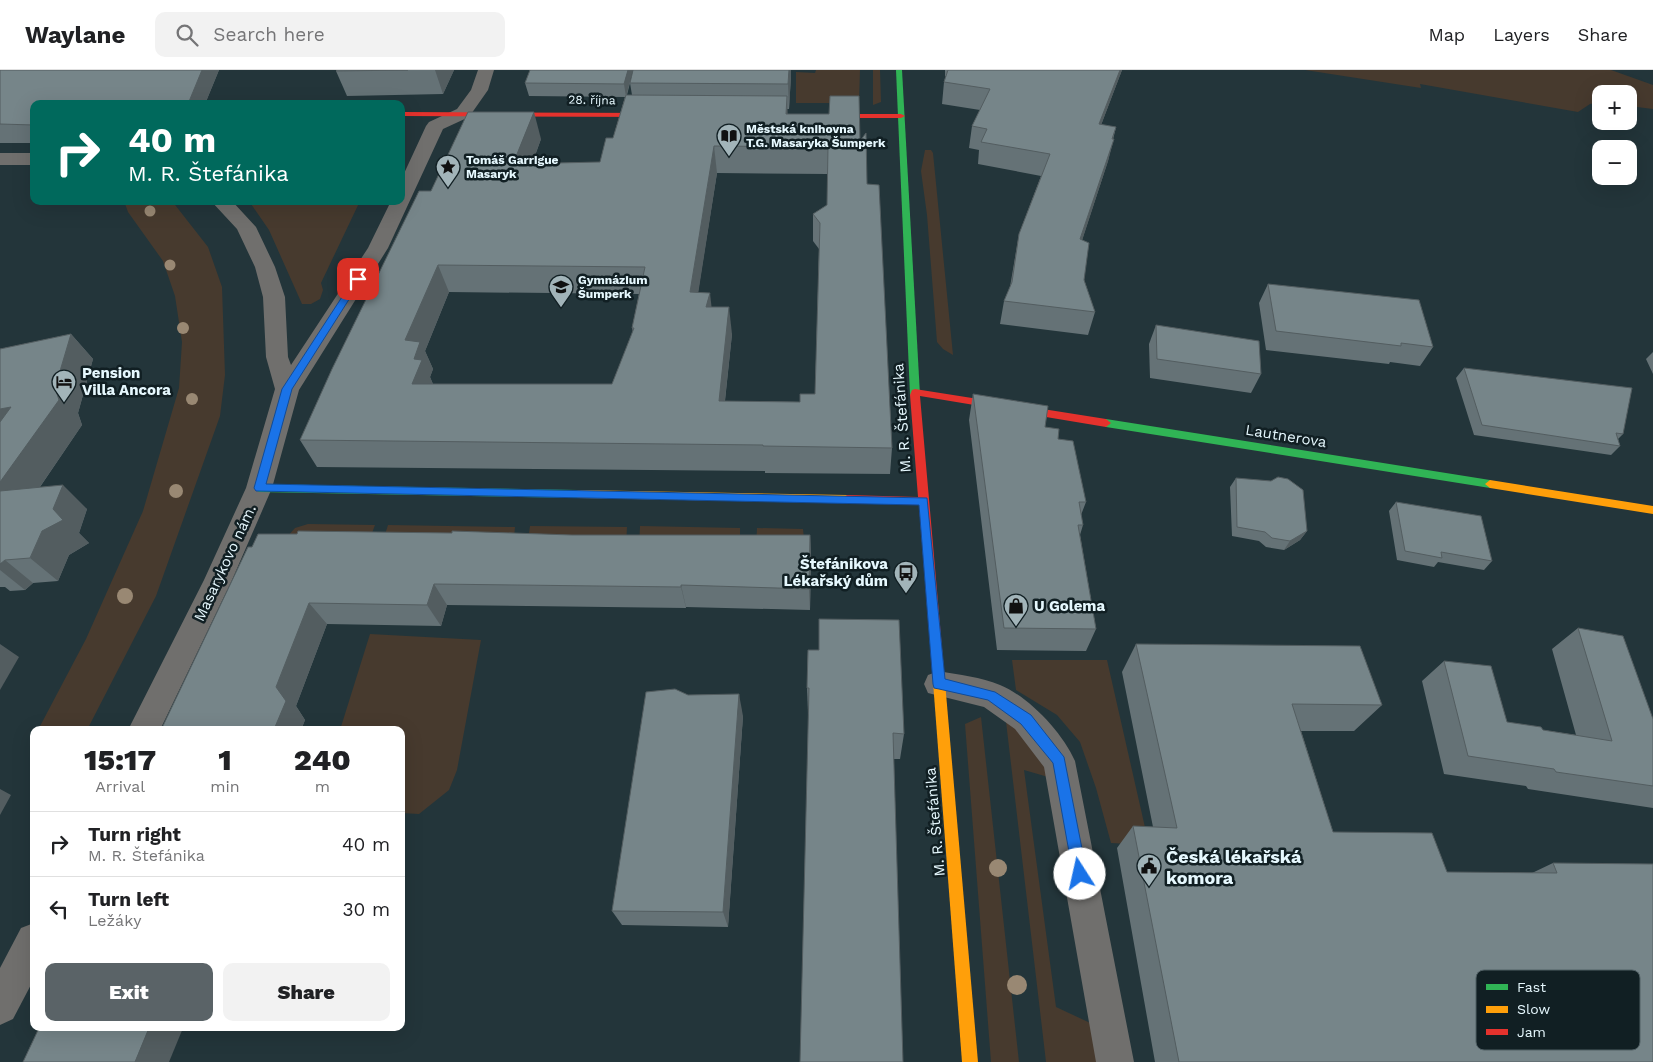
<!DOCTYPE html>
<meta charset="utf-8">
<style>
body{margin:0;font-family:"Work Sans",sans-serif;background:#f2f2f2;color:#202124;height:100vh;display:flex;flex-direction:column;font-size:19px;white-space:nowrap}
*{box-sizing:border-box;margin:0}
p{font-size:16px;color:#757577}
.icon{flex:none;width:28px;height:28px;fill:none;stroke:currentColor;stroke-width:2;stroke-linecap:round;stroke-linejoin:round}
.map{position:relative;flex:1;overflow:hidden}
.side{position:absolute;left:30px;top:656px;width:375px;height:305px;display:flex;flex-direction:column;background:#fff;border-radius:10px;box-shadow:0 5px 20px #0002}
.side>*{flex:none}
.top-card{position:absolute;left:30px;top:30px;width:375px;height:105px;border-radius:10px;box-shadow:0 5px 20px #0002;background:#00695c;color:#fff;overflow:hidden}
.fabs{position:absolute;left:1592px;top:15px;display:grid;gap:10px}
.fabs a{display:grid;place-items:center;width:45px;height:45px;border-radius:10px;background:#fff;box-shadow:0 5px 20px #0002;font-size:25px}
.pin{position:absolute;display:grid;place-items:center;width:42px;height:42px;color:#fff;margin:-21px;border-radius:10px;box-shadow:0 2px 8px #0006}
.me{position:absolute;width:55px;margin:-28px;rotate:350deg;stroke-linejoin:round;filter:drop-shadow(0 0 4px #0008)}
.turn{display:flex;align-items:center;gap:18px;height:105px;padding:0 15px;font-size:22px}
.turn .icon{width:65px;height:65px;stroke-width:2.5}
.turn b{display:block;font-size:35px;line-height:42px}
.eta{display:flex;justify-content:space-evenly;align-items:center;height:85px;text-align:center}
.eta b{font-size:30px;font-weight:800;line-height:35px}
.cta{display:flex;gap:10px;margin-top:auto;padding:10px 15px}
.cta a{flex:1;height:58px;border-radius:10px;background:#5a6367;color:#fff;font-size:20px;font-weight:800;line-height:58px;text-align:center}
.cta a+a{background:#f2f2f2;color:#202124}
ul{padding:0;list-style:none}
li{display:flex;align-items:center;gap:15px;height:65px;padding:0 15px;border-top:1px solid #e0e0e0}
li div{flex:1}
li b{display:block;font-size:19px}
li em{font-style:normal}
header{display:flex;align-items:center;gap:30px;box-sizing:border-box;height:70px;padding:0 25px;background:#fff;border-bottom:1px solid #e0e0e0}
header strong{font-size:24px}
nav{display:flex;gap:28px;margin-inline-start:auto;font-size:18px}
.search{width:350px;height:45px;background:#f2f2f2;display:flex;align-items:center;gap:12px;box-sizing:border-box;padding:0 18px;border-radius:10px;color:#757577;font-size:19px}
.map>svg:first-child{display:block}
.green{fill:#473a2e}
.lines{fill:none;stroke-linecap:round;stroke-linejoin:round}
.street{fill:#706f6d;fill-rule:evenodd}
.fast{fill:#30b455;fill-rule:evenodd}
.slow{fill:#ff9f0a;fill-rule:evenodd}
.jam{fill:#e5322d;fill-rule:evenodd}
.tree{fill:#998873}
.wall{fill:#657276;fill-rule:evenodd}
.shaded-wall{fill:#535d60}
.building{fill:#768589;stroke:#535d60;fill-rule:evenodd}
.route{fill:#1a73e8;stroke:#114b97}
.labels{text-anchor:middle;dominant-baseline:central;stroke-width:5;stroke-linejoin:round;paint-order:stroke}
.far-street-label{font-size:12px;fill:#e6f8fe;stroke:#111f23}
.far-poi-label{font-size:12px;font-weight:bold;fill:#e6f8fe;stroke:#111f23;text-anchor:start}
.poi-label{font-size:15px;font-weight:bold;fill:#e6f8fe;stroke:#111f23;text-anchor:start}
.street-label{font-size:15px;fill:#e6f8fe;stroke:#111f23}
.near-poi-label{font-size:18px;font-weight:bold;fill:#e6f8fe;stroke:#111f23;text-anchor:start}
.key{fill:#111f23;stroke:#516065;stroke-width:1}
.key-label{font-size:14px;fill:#e6f8fe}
</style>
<header>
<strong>Waylane</strong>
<div class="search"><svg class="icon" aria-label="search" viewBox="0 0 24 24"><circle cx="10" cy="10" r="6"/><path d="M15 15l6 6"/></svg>Search here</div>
<nav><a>Map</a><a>Layers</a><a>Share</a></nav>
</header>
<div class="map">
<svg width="1653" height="992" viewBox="0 0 1653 992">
<rect width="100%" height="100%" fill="#23353a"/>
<g class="green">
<polygon points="816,0 860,0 859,33 796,33 796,2 815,3"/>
<polygon points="873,0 880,0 881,32 873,35"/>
<polygon points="1305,0 1611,0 1653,15 1653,39 1629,36 1629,24 1601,24 1601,32 1590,34 1578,42 1420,14 1421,18"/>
<polygon points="925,80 931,80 933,83 953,285 943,279 937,272 927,145 921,101"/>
<polygon points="124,131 172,131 208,177 222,217 225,305 220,346 156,526 87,660 38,660 86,569 143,441 179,318 182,272 175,226 163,191 128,142"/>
<polygon points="249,131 360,131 321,213 323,220 320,229 311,234 302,234 269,160"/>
<polygon points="308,454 375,455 366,479 287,467 295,458"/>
<polygon points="388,455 515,457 513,478 380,480"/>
<polygon points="530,456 627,457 626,476 527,477"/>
<polygon points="640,456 740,458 740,479 639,478"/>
<polygon points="757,458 803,459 805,478 756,478"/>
<polygon points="370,564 481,570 457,700 449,720 419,744 401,743 401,660 340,660"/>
<polygon points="1012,590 1107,590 1149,775 1111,773 1096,718 1080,672 1057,645 1016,620"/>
<polygon points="1005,643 1055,709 1024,700 1056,937 1101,958 1107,992 1046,992"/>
<polygon points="981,647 1019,992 991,992 965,654"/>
</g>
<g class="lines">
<g class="street">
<polygon points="478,0 494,0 488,20 469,47 443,59 388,178 299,320 272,418 232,510 160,660 128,660 204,510 246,418 275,319 266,287 263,227 255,197 237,159 211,131 232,131 256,157 275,197 285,227 288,287 291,295 368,178 391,131 401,131 401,110 426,56 429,52 457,39 471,20"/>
<rect x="0" y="83" width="34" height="12"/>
<path d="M939,601C959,605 981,607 1000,615C1029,627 1062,662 1075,691L1134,992H1096L1044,697L1015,659L984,637L928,623L924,614L928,605Z"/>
<polygon points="34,853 34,909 13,949 0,955 0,898 21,858"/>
</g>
<g class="fast">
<polygon points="896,0 902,0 920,325 915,328 910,325"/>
<polygon points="1106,349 1490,410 1495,414 1490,418 1106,357 1101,353"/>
<polygon points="259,414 578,420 583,424 578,428 259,422 254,418"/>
</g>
<g class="slow">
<polygon points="1490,410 1653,436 1653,444 1490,418 1485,414"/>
<polygon points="578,420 847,425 852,429 847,433 578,428 573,424"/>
<polygon points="939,607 943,608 945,612 978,992 962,992 933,612 935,608"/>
</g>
<g class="jam">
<polygon points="401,42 657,43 661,45 657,47 401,46"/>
<polygon points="820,44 901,44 905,46 901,48 820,48"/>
<polygon points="915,319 1106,349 1111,353 1106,357 920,326 945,612 943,616 939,617 935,616 933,612 919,435 847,433 842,429 847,425 918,427 910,325 912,320"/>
</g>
</g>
<g class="tree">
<circle cx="150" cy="141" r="5.5"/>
<circle cx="170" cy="195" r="5.5"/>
<circle cx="183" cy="258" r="6"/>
<circle cx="192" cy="329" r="6"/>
<circle cx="176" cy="421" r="7"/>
<circle cx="125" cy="526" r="8"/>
<circle cx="998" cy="798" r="9"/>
<circle cx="1017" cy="915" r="10"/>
</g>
<g class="wall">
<polygon points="0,0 219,0 205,34 34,34 34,73 0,73"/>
<polygon points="337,0 454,0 443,24 347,26 336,1"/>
<polygon points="945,0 1122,0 1101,55 1116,57 1108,91 1082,170 1084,210 1095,242 1088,265 1000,254 1004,231 1010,217 1019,164 1041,106 978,94 979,80 969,78 972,56 980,40 942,34 944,12 946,6 945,6"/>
<path d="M791,6L789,39H787V44L860,71L867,114L892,378L890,404L765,403V401L317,397L300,370L431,121L541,69L532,94L600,92L613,68L625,27L529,26L525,13ZM630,13L632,25H627ZM717,103L828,104L827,135L813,144V171L819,179L815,324L800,332L725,331L732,264L711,237L698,222ZM449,222L639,224L632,258L633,262L612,314H433L430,307L433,299L425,281Z"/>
<polygon points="1268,214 1433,277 1420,296 1390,292 1389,294 1266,280 1259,233"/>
<polygon points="1156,255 1261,304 1251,323 1150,308 1149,274"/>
<polygon points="71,264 93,289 78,343 82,355 40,417 87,439 79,463 89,473 69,485 58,511 33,513 25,520 10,521 5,517 0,517 0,279"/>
<polygon points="1653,282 1653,304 1646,289"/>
<polygon points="1464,298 1623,364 1618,369 1620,376 1611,385 1474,365 1456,308"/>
<polygon points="973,324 1045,357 1058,369 1086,432 1081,445 1083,455 1080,465 1096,559 1086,581 997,580 969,350"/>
<polygon points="1236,408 1307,461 1300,470 1284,480 1266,477 1259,471 1232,466 1230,417"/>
<polygon points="1396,432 1492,491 1484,500 1438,492 1434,497 1397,490 1389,441"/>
<polygon points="572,465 810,465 811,487 810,540 686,537 686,538 447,535 441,556 327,554 296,636 305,650 301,660 161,660 248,477"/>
<polygon points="1578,558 1653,649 1653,738 1528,719 1526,716 1444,704 1422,611 1444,591 1507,652 1543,660 1576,665 1552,579"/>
<polygon points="1136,574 1382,635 1354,661 1301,661 1333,762 1447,802 1532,803 1553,793 1653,992 1155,992 1117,778 1133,756 1153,757 1122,602"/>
<polygon points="808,580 904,664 900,689 893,689 808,644 807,618"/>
<polygon points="688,625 743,646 728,857 622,855 612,841"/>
</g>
<g class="shaded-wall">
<polygon points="202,0 219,0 205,34 188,34"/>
<polygon points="435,0 454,0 443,24"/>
<polygon points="628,0 633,0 626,27 624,14"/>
<polygon points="789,0 791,0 791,6 789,39 788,14"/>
<polygon points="1120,0 1122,0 1093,76 1099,54"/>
<polygon points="787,26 788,52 786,44"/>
<polygon points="534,42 541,69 521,122 513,94"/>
<polygon points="1114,69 1108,91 1075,192 1080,169"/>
<polygon points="714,76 717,103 694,250 690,222"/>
<polygon points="438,195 449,222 425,281 433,299 430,307 434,317 412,314 405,270"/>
<polygon points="710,223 713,250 706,237"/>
<polygon points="729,237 732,264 722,357 719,331"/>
<polygon points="71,264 93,289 78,343 82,355 20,446 0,428 0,412 55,318"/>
<polygon points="11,337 0,362 0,339"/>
<polygon points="63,415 87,439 79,463 89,473 69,485 58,511 30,488"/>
<polygon points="1307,461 1300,470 1284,480 1290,471"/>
<polygon points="810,465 811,487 810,540 809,519"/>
<polygon points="5,490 33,513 25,520 0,500 0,494"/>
<polygon points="434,514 447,535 441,556 427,535"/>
<polygon points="681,515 686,537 686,538 681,517"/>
<polygon points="309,533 327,554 296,636 305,650 301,660 267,660 276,617"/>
<polygon points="0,574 19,587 0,620"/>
<polygon points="739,624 743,646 728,857 723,842"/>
<polygon points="0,719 11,725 0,745"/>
<polygon points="149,958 183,958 169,992 135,992"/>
</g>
<g class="building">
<polygon points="0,0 202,0 188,34 34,34 34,55 0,54"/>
<polygon points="337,0 408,0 336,1"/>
<polygon points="530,0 628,0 624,14 525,13"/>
<polygon points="633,0 789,0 788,14 630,13"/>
<polygon points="948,0 1120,0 1099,54 1116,57 1112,69 1114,69 1080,169 1089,173 1084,210 1095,242 1004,231 1012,212 1019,164 1050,84 981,72 987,59 972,56 990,19 944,12"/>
<path d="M626,25L787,26L786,44H829L830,26H859L860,71L866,63L867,114L879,115L892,378L763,376V375L300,370L332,299L419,121H431L468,42H534L513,94L600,92L606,68H613ZM714,76L828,77L827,135L813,144L820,153L815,324H800V332L719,331L729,237H706L710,223L690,222ZM438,195L645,197L632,258H634L612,314H412L422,290L414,289L420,272L405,270Z"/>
<polygon points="1268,214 1419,230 1433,277 1401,273 1401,276 1276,261"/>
<polygon points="1156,255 1259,271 1261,304 1157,289"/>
<polygon points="71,264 55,318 59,330 0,412 0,352 11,337 0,339 0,279"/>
<polygon points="1464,298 1632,318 1623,364 1616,363 1620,376 1482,355"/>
<polygon points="973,324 1048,336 1045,357 1059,359 1058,369 1073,371 1086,432 1079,432 1083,455 1078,455 1096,559 1004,558"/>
<polygon points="1278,407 1288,409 1303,420 1307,461 1290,471 1272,468 1265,462 1237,457 1236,408 1271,411"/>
<polygon points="63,415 53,439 63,450 42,461 30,488 5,490 0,494 0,421"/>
<polygon points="1396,432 1481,446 1492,491 1441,482 1442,488 1405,481"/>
<polygon points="298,461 452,463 452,461 572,465 810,465 809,519 681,515 681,517 434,514 427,535 309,533 276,617 286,631 275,657 267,660 161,660 248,477 252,477 258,464 297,464"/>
<polygon points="819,549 899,550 904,664 893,663 903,992 800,992 809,618 807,618 808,580 819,580"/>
<polygon points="1578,558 1623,566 1653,649 1653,716 1556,702 1554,699 1468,686 1444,591 1491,596 1507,652 1541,657 1543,660 1612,671"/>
<polygon points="1136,574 1360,576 1382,635 1292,634 1333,762 1432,763 1447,802 1557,803 1553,793 1653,794 1653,992 1179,992 1133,756 1177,758"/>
<polygon points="675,619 688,625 739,624 723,842 612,841 646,622"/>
<polygon points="39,958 149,958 135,992 23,992"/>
</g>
<polygon class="route" points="355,207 361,207 362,209 292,319 266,414 927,428 945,609 995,622 1031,645 1064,687 1087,804 1085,809 1080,811 1075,809 1073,804 1053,693 1021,654 988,630 939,619 934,618 933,614 919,435 256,421 254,418 282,319"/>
<defs>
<symbol id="library-pin" viewBox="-11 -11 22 30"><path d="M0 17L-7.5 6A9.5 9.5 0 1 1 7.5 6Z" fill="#a2b4b9" stroke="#111f23"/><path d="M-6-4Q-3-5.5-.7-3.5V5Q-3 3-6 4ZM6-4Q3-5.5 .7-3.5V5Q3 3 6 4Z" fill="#111"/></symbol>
<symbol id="sight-pin" viewBox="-11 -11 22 30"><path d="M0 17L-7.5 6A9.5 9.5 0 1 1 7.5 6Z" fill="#a2b4b9" stroke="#111f23"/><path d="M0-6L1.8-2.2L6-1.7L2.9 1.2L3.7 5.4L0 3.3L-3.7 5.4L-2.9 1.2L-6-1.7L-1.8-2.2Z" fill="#111"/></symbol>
<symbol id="school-pin" viewBox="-11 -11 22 30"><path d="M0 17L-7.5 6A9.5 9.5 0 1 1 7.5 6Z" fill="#a2b4b9" stroke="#111f23"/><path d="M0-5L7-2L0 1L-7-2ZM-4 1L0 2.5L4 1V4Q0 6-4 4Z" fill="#111"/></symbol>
<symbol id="hotel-pin" viewBox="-11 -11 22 30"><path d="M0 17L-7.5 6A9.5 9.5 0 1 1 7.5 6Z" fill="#a2b4b9" stroke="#111f23"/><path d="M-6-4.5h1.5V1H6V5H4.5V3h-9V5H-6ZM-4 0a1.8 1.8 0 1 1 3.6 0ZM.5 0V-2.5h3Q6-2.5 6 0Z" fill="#111"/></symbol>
<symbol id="bus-pin" viewBox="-11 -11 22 30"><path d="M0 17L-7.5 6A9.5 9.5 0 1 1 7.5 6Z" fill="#a2b4b9" stroke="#111f23"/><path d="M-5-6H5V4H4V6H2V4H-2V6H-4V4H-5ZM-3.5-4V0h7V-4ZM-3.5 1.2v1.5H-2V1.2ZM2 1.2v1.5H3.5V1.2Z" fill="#111"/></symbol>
<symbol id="shop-pin" viewBox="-11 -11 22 30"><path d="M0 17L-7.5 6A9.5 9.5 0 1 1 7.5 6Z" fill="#a2b4b9" stroke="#111f23"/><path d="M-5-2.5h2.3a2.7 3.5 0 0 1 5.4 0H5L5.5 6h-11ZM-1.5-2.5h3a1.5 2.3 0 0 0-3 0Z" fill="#111"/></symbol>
<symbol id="civic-pin" viewBox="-11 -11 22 30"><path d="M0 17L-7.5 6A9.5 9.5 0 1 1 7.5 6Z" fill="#a2b4b9" stroke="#111f23"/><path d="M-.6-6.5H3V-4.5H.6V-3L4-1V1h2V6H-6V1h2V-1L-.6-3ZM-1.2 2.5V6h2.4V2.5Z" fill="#111"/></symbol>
</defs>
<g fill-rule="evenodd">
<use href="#library-pin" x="715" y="52" width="28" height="38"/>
<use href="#sight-pin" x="434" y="83" width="28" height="38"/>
<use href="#school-pin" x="547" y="203" width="28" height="38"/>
<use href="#hotel-pin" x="50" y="298" width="28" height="38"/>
<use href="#bus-pin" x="892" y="489" width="28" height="38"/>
<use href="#shop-pin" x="1002" y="522" width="28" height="38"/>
<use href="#civic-pin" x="1135" y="782" width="28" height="38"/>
</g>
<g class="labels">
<g class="far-street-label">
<text transform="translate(592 30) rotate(1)">28. října</text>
</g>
<g class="far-poi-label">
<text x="746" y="59">Městská knihovna<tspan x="746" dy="14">T.G. Masaryka Šumperk</tspan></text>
<text x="466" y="90">Tomáš Garrigue<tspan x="466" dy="14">Masaryk</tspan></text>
<text x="578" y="210">Gymnázium<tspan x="578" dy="14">Šumperk</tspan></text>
</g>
<g class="poi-label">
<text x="82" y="303">Pension<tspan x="82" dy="17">Villa Ancora</tspan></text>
<text x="888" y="494" text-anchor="end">Štefánikova<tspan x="888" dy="17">Lékařský dům</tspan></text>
<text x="1034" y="536">U Golema</text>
</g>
<g class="street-label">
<text transform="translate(902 348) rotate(-94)">M. R. Štefánika</text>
<text transform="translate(1286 366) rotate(9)">Lautnerova</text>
<text transform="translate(225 493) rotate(-65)">Masarykovo nám.</text>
<text transform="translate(935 752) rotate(-95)">M. R. Štefánika</text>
</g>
<g class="near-poi-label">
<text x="1166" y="786">Česká lékařská<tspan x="1166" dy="21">komora</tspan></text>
</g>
</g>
<rect x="1476" y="900" width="164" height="80" rx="8" class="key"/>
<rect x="1486" y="914" width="22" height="6" fill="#30b455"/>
<rect x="1486" y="936" width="22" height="7" fill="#ff9f0a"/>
<rect x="1486" y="959" width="22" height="6" fill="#e5322d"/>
<g class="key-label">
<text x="1517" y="922">Fast</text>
<text x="1517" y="944">Slow</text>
<text x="1517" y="967">Jam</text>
</g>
</svg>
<div class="fabs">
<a>+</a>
<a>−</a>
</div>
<div class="pin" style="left:358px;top:209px;background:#d93025"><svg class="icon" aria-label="arrive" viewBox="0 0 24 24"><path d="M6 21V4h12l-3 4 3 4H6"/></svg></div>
<svg class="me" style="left:1080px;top:804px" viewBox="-20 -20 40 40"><circle r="19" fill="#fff"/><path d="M0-13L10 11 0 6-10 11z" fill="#1a73e8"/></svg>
<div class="top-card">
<div class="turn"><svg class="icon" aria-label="right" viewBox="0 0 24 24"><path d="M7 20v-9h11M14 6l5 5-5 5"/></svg><div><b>40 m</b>M. R. Štefánika</div></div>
</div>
<section class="side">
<div class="eta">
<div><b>15:17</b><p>Arrival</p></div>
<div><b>1</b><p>min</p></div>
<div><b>240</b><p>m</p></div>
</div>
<ul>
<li><svg class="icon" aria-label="right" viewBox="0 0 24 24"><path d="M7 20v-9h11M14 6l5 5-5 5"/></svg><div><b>Turn right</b><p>M. R. Štefánika</p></div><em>40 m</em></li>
<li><svg class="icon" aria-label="left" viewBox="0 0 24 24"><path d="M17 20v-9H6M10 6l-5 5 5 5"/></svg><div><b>Turn left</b><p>Ležáky</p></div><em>30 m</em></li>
</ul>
<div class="cta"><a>Exit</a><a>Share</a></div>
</section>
</div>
